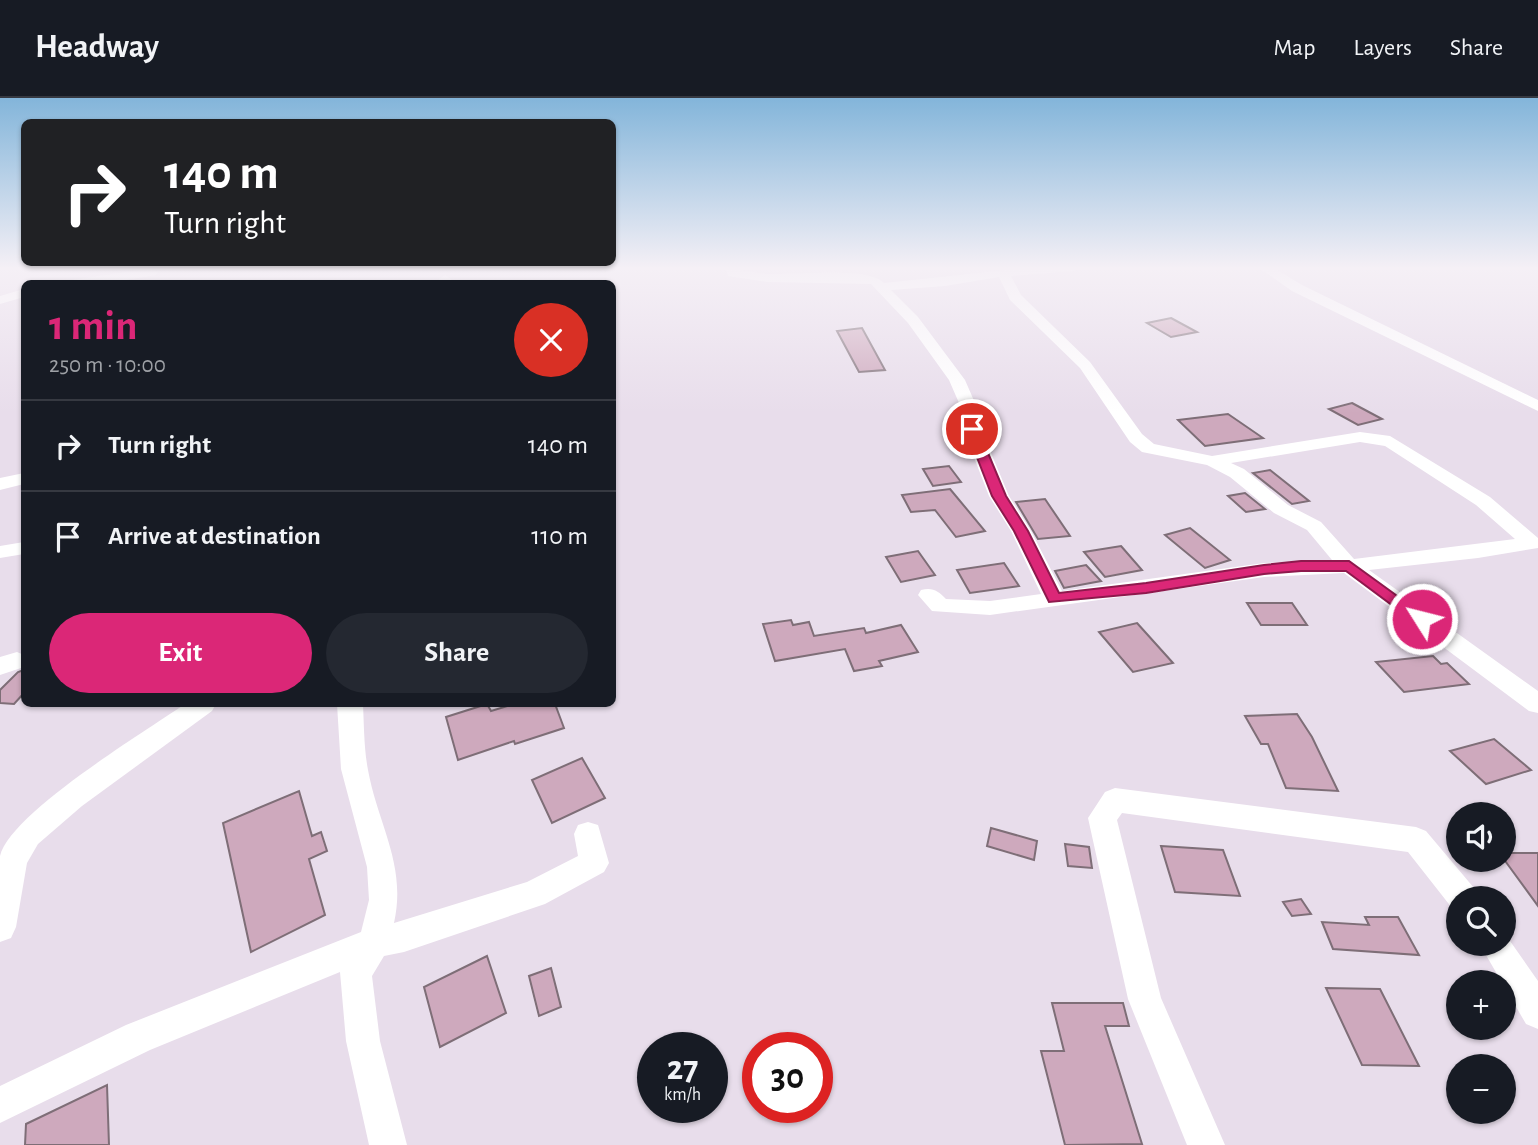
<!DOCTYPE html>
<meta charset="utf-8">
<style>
body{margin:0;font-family:"Alegreya Sans",sans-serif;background:#242831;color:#f1f3f6;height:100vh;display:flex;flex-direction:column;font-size:26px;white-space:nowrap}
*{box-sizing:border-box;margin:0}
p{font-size:23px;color:#9ea1a6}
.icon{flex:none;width:38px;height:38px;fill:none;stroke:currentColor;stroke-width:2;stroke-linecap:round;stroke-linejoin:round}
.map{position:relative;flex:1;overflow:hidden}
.sheet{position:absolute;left:21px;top:182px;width:595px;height:427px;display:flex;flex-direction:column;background:#171b24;border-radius:10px;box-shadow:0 2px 5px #0004}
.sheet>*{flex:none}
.top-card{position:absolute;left:21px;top:21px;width:595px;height:147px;border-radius:10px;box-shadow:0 2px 5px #0004;background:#202124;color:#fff;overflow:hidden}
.controls{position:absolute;left:1446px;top:704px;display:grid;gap:14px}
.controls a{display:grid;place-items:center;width:70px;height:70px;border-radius:50%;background:#171b24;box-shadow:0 2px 5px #0004;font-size:35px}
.speed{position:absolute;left:637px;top:934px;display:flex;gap:14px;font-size:35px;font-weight:700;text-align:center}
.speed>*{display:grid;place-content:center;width:91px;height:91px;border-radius:50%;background:#171b24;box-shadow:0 2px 5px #0004;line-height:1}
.speed small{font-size:18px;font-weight:400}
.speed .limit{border:10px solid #d22;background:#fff;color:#111}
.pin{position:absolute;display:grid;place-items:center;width:60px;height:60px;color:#fff;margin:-30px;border:4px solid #fff;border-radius:50%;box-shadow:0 2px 7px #0007}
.me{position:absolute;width:77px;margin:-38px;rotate:306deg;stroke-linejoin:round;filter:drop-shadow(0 0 5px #0008)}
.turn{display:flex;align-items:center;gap:24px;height:147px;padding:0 28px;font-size:32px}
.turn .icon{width:91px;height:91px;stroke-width:2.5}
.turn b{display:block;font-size:49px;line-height:60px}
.round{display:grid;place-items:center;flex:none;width:74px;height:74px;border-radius:37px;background:#242831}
.overview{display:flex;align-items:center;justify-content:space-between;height:119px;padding:0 28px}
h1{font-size:42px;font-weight:600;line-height:52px;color:#db2777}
.cta{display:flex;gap:14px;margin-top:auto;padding:14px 28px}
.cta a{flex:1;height:80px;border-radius:42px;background:#db2777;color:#fff;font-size:28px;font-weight:600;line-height:80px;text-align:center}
.cta a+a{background:#242831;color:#f1f3f6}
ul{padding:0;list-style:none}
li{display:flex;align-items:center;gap:21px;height:91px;padding:0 28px;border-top:2px solid #363941}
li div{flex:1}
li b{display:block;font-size:26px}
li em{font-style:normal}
header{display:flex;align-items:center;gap:42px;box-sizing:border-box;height:98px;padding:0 35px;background:#171b24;border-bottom:2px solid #363941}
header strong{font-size:33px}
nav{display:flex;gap:38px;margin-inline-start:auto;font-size:24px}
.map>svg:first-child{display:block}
.building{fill:#cea9bd;stroke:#7e6e77;stroke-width:2}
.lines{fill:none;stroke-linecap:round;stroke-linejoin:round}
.minor{fill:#fff;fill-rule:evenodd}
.route{fill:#db2777;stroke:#8e194d;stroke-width:2}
</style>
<header>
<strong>Headway</strong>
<nav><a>Map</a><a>Layers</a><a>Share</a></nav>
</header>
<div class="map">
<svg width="1538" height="1047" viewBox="0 0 1538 1047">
<rect width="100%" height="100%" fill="#e8ddeb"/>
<g class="building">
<polygon points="1171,220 1197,234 1171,239 1147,225"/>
<polygon points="862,230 885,272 859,274 837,233"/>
<polygon points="1352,305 1382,321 1358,327 1329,311"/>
<polygon points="1228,316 1263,340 1205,348 1178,322"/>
<polygon points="949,368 961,384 933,388 923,371"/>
<polygon points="1270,372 1309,403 1292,406 1253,375"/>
<polygon points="950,391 985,433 956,439 935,412 911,414 902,397"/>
<polygon points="1245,395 1265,411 1246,414 1228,398"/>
<polygon points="1045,401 1070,438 1038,441 1016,404"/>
<polygon points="1190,430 1230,462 1205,470 1165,437"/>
<polygon points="1121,448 1142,472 1105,479 1084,454"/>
<polygon points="918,453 935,477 901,484 886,459"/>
<polygon points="1004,465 1019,488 970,495 957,472"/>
<polygon points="1086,467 1101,483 1064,490 1055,473"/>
<polygon points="1247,505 1292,505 1307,527 1261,527"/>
<polygon points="791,522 793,527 809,524 814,538 864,530 866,535 901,527 918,554 879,563 882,568 854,573 845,551 775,563 763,526"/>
<polygon points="1137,525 1173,565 1133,574 1099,534"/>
<polygon points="1433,558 1441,566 1447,565 1469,586 1404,594 1376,564"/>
<polygon points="24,572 24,595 14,606 0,605 0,592 18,574"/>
<polygon points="487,606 491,613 514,606 555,606 564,630 515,646 514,643 458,662 446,619"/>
<polygon points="1297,616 1312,639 1338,693 1286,690 1268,646 1261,646 1245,618"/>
<polygon points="1494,641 1531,672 1486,686 1450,653"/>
<polygon points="582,660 605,700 552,725 532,682"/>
<polygon points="299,693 312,738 321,734 327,753 309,761 325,817 251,854 223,725"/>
<polygon points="991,730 1037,743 1034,762 987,748"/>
<polygon points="1065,746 1089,749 1092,770 1068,768"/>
<polygon points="1161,748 1223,752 1240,798 1175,794"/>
<polygon points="1503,755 1538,755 1538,808 1503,760"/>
<polygon points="1301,801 1311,816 1292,818 1283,804"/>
<polygon points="1365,819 1398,819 1419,857 1333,851 1322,824 1369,827"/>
<polygon points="487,858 506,915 440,949 424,889"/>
<polygon points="551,870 561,909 539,918 529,878"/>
<polygon points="1326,890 1380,891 1419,968 1362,967"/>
<polygon points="1052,905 1123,905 1129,928 1105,928 1142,1046 1065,1047 1041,953 1064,953"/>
<polygon points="107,987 109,1047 25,1047 26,1026"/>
</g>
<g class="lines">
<g class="minor">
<path d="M725,169H737L738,172C749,173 760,176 771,176C796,177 868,168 884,185L1034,169H1080L1074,173L1011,178L1021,197L1090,264L1142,336L1154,346L1212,358L1360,334L1390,338L1490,399L1538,440V450L1478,460L1369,472L1538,593V615L1529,613L1344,475L1264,479L990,517L932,513L918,497L921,492C933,489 938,493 946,501L990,503L1041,496L1011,433L989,398L963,331L959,305L949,282L908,225L871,186L768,184L728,178ZM999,179L1010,202L1080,270L1130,344L1142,354L1207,367L1230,379L1274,415L1307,432L1332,462L1264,465L1062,493L1031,433L1009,398L981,331L975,305L965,282L918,219L891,192L945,188ZM1360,344L1385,348L1476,407L1515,441L1354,461L1321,424L1288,407L1244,371L1231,365Z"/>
<polygon points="1258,169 1272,169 1302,187 1538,302 1538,313 1292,193"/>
<polygon points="152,170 158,174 156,177 101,186 66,186 72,182"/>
<polygon points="445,177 457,186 443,186 439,181"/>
<polygon points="24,191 24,199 0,206 0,198"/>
<polygon points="24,375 24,386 0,392 0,380"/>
<polygon points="24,444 24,456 0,460 0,448"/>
<polygon points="17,554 24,557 24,569 0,577 0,559"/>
<path d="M185,606H216L212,613L82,708L38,746L27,765L16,829L11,840L0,844C0,823 0,776 0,758C10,715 146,633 185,606Z"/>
<path d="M337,606H363C364,627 364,651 368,672C378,727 407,767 394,825L527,784L578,758L574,736L578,727L588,724L598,727L609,765L604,774L545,806L404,854L384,858L372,878L380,943L407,1047H369L346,943L340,874L150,952L0,1025V988L126,927L361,834L369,802L367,769L341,671Z"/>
<polygon points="1115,690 1416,729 1426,733 1474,790 1478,800 1458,800 1458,812 1452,810 1408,754 1122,715 1117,722 1161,900 1225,1047 1187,1047 1128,901 1088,720 1105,694"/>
<polygon points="1503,833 1538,883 1538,931 1526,926 1479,845 1503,845"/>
</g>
</g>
<linearGradient id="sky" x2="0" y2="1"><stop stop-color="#83b5da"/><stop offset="0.54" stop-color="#f5f0f6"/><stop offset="1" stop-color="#f5f0f6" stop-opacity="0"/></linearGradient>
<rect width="1538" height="315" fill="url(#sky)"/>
<polygon class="route" points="972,327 978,331 1006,398 1028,433 1059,495 1146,485 1264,467 1301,463 1349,463 1429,521 1422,527 1416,525 1346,473 1301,473 1264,476 1146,495 1049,504 1014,433 992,398 966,331"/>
</svg>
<div class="controls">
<a><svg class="icon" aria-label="sound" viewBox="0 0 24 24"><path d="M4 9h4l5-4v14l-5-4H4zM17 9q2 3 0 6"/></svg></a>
<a><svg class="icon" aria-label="search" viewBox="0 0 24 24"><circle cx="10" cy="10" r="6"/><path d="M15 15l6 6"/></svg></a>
<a>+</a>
<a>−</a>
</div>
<div class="speed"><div>27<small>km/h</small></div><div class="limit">30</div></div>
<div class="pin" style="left:972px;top:331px;background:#d93025"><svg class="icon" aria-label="arrive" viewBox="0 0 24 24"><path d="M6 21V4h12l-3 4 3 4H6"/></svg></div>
<svg class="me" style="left:1422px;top:521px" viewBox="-20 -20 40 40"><circle r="17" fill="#db2777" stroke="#fff" stroke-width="3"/><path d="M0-11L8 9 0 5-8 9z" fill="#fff"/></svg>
<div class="top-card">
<div class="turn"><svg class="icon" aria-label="right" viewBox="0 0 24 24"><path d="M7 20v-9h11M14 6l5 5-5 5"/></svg><div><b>140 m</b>Turn right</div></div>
</div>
<section class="sheet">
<div class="overview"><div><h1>1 min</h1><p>250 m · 10:00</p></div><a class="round" style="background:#d93025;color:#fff"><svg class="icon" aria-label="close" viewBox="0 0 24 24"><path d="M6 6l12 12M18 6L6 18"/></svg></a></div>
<ul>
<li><svg class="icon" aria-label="right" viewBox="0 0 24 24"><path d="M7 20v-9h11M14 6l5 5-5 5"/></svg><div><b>Turn right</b></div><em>140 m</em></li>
<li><svg class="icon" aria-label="arrive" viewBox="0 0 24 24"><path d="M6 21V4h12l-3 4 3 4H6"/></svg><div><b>Arrive at destination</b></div><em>110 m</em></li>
</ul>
<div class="cta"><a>Exit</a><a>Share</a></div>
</section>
</div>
